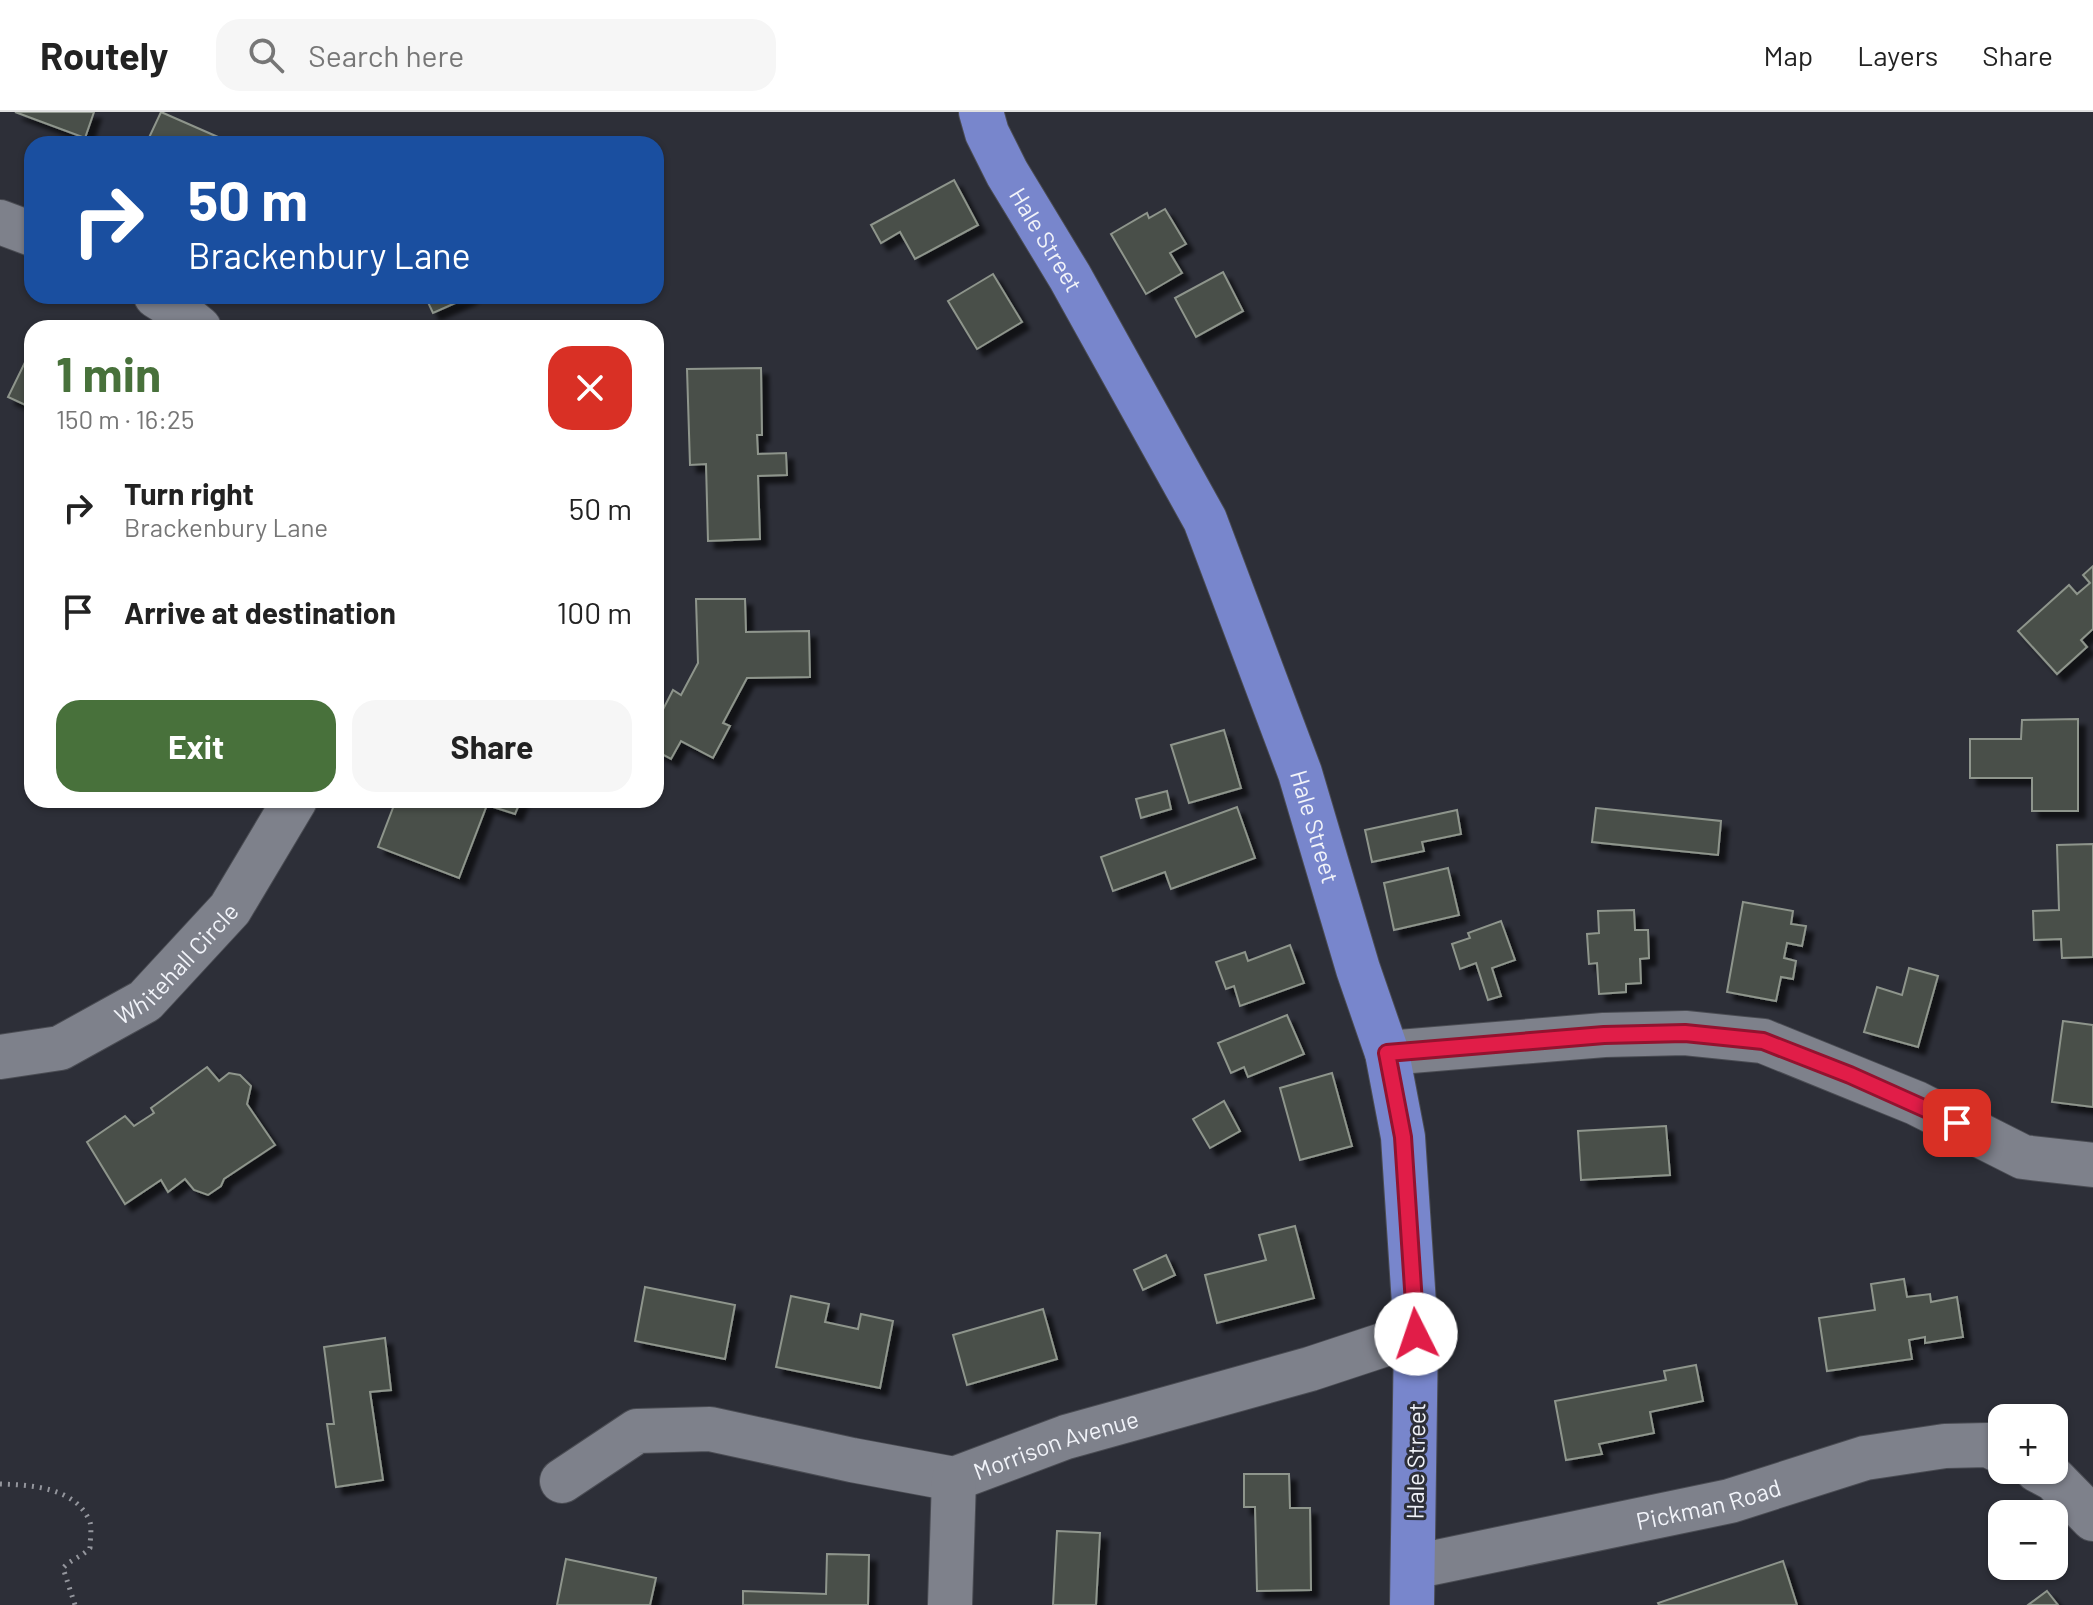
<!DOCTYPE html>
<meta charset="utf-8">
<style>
body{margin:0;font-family:Barlow,sans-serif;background:#f6f6f6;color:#222;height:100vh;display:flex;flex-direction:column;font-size:30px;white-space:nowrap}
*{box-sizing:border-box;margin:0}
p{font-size:26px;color:#767676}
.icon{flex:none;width:44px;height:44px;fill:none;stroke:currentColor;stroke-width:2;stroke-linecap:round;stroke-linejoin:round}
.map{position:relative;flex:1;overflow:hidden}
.drawer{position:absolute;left:24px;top:208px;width:640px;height:488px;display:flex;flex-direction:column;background:#fff;border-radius:24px;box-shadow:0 2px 6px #0004}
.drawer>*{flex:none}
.guide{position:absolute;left:24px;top:24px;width:640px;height:168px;border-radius:24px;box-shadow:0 2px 6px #0004;background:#1a4fa0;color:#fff;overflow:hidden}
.buttons{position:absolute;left:1988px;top:1292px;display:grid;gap:16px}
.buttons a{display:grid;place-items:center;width:80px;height:80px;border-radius:16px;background:#fff;box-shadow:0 2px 6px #0004;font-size:40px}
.pin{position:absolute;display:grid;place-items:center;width:68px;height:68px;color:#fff;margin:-34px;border-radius:16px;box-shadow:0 4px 12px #0006}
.me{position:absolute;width:88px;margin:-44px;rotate:356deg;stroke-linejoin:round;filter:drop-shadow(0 0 6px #0008)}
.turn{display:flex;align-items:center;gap:28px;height:168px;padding:0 32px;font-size:36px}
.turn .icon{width:104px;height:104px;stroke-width:2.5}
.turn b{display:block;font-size:56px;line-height:68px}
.round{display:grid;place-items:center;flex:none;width:84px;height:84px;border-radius:24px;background:#f6f6f6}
.overview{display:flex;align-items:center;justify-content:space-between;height:136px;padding:0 32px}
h1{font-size:48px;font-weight:700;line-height:60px;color:#48713b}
.cta{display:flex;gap:16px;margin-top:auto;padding:16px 32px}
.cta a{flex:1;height:92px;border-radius:24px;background:#48713b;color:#fff;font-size:32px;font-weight:700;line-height:92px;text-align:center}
.cta a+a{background:#f6f6f6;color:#222}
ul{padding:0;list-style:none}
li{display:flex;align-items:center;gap:24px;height:104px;padding:0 32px}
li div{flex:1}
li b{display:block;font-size:30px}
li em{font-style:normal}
header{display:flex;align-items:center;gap:48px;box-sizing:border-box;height:112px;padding:0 40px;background:#fff;border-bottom:2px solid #e0e0e0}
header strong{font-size:38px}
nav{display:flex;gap:44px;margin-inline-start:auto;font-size:28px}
.search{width:560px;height:72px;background:#f6f6f6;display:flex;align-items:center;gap:20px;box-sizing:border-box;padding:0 28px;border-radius:24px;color:#767676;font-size:30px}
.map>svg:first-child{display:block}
.building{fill:#4a5048;stroke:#8e958c;stroke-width:2;filter:url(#shadow)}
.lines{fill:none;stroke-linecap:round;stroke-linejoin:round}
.minor-casing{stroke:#4a4c53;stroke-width:46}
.major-casing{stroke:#4a4c53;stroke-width:46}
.path{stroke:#94969d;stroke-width:5;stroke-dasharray:2 6;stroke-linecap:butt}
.minor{stroke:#7e818b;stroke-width:44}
.major{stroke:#7886cc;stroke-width:44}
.route-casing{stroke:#92132f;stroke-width:20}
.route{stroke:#e11d48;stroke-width:14}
.labels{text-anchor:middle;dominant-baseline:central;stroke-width:6;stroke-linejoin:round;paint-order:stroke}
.street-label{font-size:24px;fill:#f1f3f9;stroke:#2d2f38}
</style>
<header>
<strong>Routely</strong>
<div class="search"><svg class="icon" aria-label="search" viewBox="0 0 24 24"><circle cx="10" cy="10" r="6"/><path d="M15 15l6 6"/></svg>Search here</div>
<nav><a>Map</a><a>Layers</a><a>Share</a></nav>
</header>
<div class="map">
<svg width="2093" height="1493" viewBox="0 0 2093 1493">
<defs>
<filter id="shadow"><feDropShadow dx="7" dy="7" stdDeviation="2" flood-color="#0009"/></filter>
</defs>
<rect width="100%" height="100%" fill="#2d2f38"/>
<g class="building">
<polygon points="15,0 94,0 85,26"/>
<polygon points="161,0 234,32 146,32"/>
<polygon points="954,68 978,113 915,147 900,120 881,131 871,113"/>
<polygon points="1165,97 1186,132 1170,141 1182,161 1146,182 1111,122 1147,101 1149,106"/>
<polygon points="1223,160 1243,199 1196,225 1175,186"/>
<polygon points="993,162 1022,210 977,237 948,189"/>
<polygon points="425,184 471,184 433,201"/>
<polygon points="32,236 32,296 8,285"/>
<polygon points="761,256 762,323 757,323 758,342 786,341 787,363 758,364 760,427 708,429 706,352 690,353 687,257"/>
<polygon points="2093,454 2093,517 2081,528 2087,535 2057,562 2018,519 2069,473 2077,482 2090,471 2083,463"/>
<polygon points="696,487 745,487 746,520 809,519 810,565 747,566 723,611 730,614 713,646 681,629 671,647 656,639 656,611 673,578 681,583 698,551"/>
<polygon points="2078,607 2078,699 2032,699 2032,666 1970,666 1970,627 2021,627 2022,608"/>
<polygon points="1224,618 1241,676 1189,691 1171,633"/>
<polygon points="1167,679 1171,697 1141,706 1136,687"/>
<polygon points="396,688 521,688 515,702 487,693 459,766 378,735"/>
<polygon points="1237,695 1255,746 1171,777 1165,760 1113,779 1101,745"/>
<polygon points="1596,696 1721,709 1718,743 1592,730"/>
<polygon points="1457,698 1461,722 1422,730 1424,739 1372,750 1365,718"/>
<polygon points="2093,732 2093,845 2062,846 2061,827 2034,828 2033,799 2059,798 2057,733"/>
<polygon points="1448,756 1459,803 1394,818 1384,771"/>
<polygon points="1743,790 1793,799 1791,812 1806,814 1802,834 1787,831 1784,846 1796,849 1793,867 1781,865 1776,889 1727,880"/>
<polygon points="1634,798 1635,818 1648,818 1649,846 1640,847 1641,871 1626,872 1626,880 1599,882 1597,851 1589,852 1587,822 1599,821 1598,799"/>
<polygon points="1501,809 1515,848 1492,856 1501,884 1488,888 1476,851 1460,857 1452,832 1470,826 1468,821"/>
<polygon points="1290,833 1304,871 1240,894 1234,874 1226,877 1216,850 1245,840 1248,849"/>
<polygon points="1909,856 1938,864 1918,935 1864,920 1877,875 1902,883"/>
<polygon points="1287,903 1304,942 1248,965 1244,955 1231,961 1218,931"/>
<polygon points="2063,909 2093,913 2093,995 2052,990"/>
<polygon points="207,955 219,969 229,961 240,963 251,974 247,992 275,1033 224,1067 221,1074 208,1083 194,1078 185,1067 168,1080 161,1068 125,1092 87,1030 125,1004 134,1014 154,1001 151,996"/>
<polygon points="1332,961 1352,1034 1300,1048 1280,976"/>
<polygon points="1224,989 1240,1019 1210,1036 1193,1007"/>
<polygon points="1666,1014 1670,1063 1581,1068 1578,1019"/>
<polygon points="1295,1114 1314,1186 1217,1211 1205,1163 1266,1148 1259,1123"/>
<polygon points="1166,1143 1175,1163 1143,1178 1134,1158"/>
<polygon points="1904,1167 1907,1185 1930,1182 1931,1190 1957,1185 1963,1225 1925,1231 1925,1225 1909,1228 1912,1247 1827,1259 1819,1206 1875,1198 1871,1172"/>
<polygon points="645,1175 735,1193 725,1247 635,1229"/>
<polygon points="791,1184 829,1192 825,1210 858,1217 861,1202 893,1209 880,1276 776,1255"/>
<polygon points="1043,1197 1057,1247 967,1273 953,1223"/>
<polygon points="385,1226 391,1278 370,1280 383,1368 336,1375 327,1312 334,1312 324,1235"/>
<polygon points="1696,1253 1703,1289 1650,1300 1654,1321 1599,1332 1602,1342 1566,1348 1555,1289 1666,1268 1664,1259"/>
<polygon points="1244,1362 1289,1362 1290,1396 1310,1396 1311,1478 1257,1479 1255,1395 1244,1395"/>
<polygon points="1057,1419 1100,1421 1096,1493 1053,1493"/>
<polygon points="827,1442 869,1443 868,1493 743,1493 743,1479 826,1482"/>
<polygon points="566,1447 656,1466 650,1493 557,1493"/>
<polygon points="1783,1449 1797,1493 1659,1493 1658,1491"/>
<polygon points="2047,1479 2058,1493 2028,1493"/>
</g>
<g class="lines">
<defs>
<g id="minor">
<polyline points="0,110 32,122"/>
<polyline points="156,184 172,194 199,216"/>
<polyline points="1387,941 1604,923 1685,921 1763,929 1916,991 2023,1045 2093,1053"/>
<path id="s1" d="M0,945L60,936L145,889L230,797L295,688"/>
<polyline points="2037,1358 2054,1367 2093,1407"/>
<path id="s2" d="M562,1369L637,1319L710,1317L852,1348L954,1367L1066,1325L1310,1257L1416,1222"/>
<path id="s3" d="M1413,1455L1730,1389L1865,1346L1945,1334L1988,1333L2002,1340"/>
<polyline points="950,1493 954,1367"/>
</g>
<g id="major">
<path id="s4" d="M981,0L987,21L1007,61L1070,165L1205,408L1300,661L1358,857L1387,941L1403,1025L1416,1222L1412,1493"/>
</g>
</defs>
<use href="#minor" class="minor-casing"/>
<use href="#major" class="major-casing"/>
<path class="path" d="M0,1372C31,1373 76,1375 90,1410C92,1417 90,1428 90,1436C82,1445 71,1447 63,1456L75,1493"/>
<use href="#minor" class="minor"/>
<use href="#major" class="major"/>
</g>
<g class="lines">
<defs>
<polyline id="route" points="1416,1222 1403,1025 1387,941 1604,923 1685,921 1763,929 1850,963 1957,1011"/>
</defs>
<use href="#route" class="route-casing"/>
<use href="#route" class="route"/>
</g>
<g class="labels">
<g class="street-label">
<text stroke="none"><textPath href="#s4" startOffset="144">Hale Street</textPath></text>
<text stroke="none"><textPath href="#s4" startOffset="792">Hale Street</textPath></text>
<text stroke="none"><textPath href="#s1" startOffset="206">Whitehall Circle</textPath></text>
<text stroke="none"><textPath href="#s2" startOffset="520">Morrison Avenue</textPath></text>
<text transform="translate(1415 1349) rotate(-89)">Hale Street</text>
<text stroke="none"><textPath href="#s3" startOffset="302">Pickman Road</textPath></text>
</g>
</g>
</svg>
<div class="buttons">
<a>+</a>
<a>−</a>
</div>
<div class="pin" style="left:1957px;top:1011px;background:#d93025"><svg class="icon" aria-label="arrive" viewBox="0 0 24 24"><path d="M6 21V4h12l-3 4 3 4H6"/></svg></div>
<svg class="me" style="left:1416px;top:1222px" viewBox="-20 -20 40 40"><circle r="19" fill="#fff"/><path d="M0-13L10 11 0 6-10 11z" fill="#e11d48"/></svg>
<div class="guide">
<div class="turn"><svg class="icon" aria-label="right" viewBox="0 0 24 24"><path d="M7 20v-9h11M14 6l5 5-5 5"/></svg><div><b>50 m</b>Brackenbury Lane</div></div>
</div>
<section class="drawer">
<div class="overview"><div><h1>1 min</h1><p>150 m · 16:25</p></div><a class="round" style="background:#d93025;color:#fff"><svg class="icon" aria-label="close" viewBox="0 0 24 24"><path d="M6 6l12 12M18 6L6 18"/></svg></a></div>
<ul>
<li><svg class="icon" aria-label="right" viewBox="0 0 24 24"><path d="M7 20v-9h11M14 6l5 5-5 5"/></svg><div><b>Turn right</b><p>Brackenbury Lane</p></div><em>50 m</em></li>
<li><svg class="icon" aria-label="arrive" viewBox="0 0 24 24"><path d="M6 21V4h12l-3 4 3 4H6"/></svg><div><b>Arrive at destination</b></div><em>100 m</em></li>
</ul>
<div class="cta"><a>Exit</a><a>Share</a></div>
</section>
</div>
